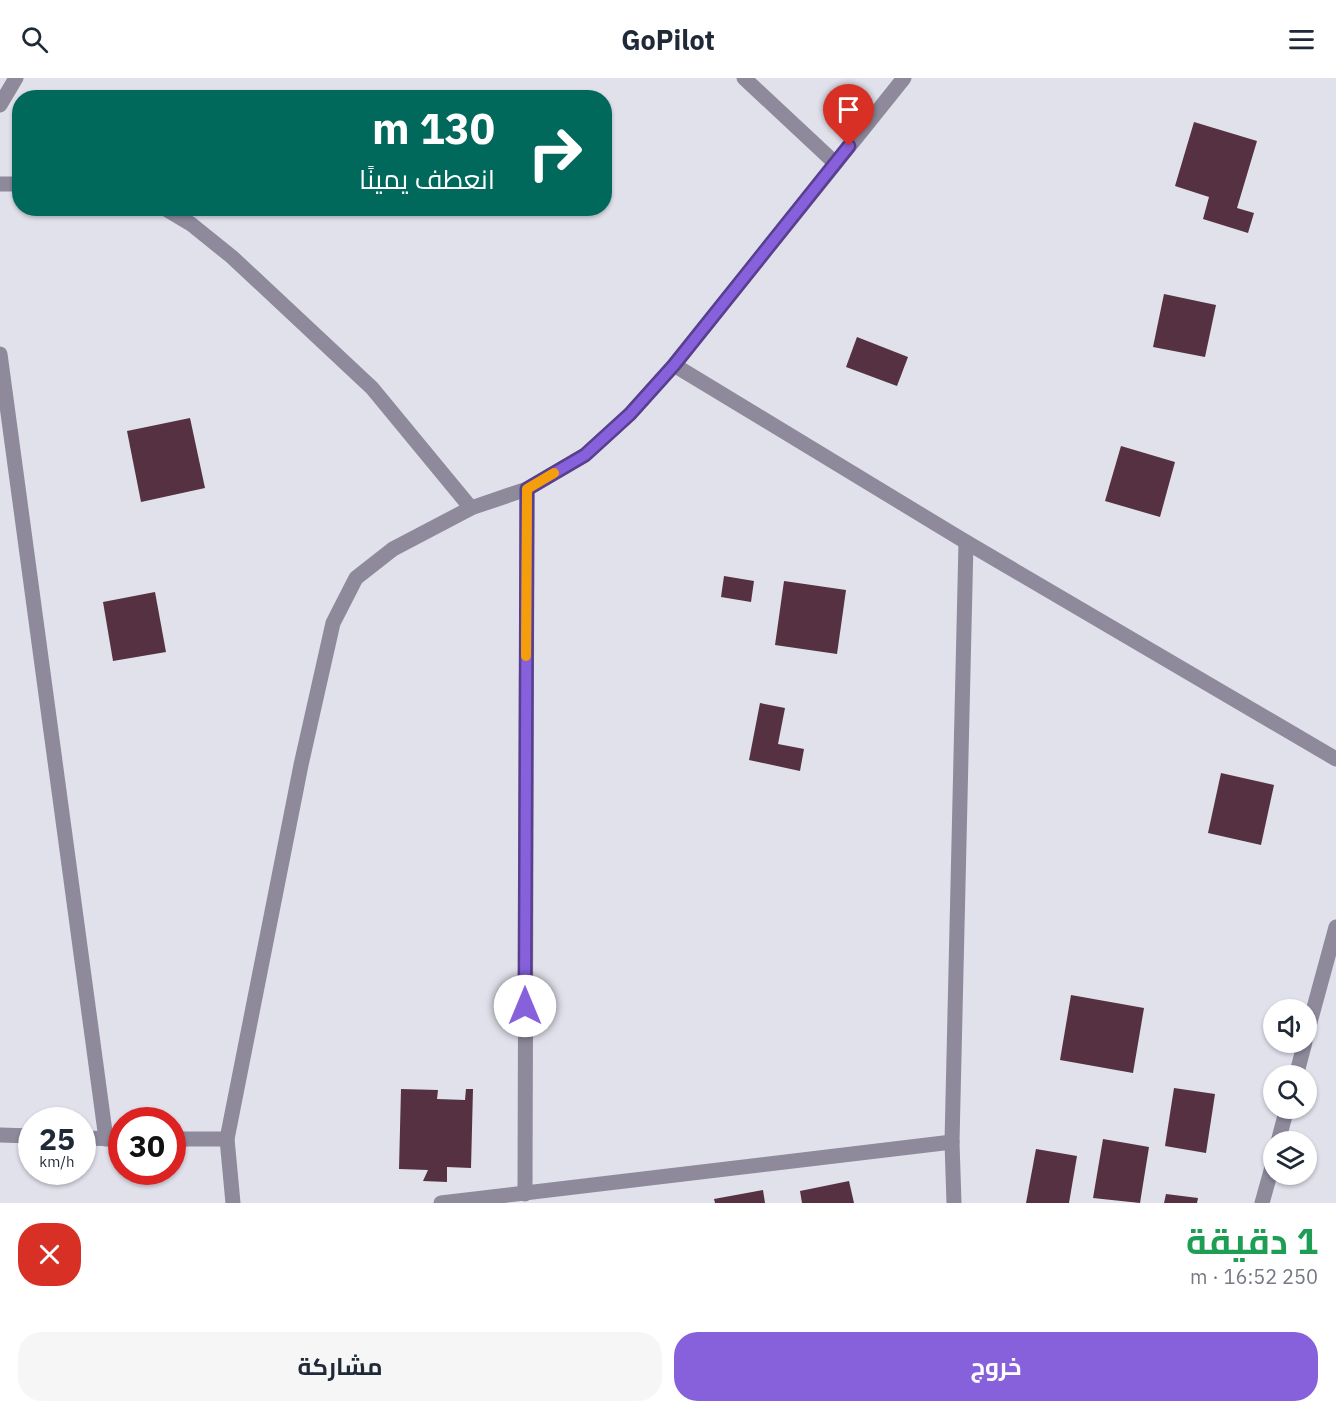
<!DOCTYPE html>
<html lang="ar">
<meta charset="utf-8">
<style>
body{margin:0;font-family:"IBM Plex Sans",Cairo,sans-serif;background:#f6f6f7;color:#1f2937;direction:rtl;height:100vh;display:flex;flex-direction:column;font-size:22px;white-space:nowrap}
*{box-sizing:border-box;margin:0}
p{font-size:20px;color:#747a83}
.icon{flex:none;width:33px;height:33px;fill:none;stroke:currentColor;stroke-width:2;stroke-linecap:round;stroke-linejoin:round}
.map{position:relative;height:1125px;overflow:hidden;direction:ltr}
.sheet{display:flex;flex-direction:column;background:#fff;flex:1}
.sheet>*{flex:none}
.banner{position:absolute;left:12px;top:12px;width:600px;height:126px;border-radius:24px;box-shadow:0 2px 4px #0004;direction:rtl;background:#00695c;color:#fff;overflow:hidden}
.tools{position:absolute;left:1263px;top:921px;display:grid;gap:12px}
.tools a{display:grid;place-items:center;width:54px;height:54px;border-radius:50%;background:#fff;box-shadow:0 2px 4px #0004;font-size:30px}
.speed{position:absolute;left:18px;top:1029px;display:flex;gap:12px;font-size:30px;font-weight:700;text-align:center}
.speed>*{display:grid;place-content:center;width:78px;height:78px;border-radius:50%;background:#fff;box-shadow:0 2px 4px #0004;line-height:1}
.speed small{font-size:15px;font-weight:400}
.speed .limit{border:9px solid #d22;background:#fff;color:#111}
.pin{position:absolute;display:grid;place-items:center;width:51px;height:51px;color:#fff;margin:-62px -26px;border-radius:50% 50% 50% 0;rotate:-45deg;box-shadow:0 0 6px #0007}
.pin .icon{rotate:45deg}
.me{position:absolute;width:66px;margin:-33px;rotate:0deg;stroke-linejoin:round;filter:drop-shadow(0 0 4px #0008)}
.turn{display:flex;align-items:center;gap:21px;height:126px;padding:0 18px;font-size:27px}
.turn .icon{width:78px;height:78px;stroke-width:2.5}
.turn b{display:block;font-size:42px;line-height:51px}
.round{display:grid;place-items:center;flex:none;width:63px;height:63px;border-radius:24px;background:#f6f6f7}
.head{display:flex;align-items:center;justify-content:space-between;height:102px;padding:0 18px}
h1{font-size:36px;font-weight:700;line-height:45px;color:#1e9e55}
.cta{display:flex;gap:12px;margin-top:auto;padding:12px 18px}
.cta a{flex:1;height:69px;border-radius:24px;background:#8761dc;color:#fff;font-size:24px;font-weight:700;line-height:69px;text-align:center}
.cta a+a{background:#f6f6f7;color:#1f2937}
header{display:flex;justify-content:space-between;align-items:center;height:78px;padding:0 18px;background:#fff;font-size:27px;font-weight:700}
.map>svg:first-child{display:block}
.building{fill:#553141}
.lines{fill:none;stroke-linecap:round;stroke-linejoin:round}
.minor{stroke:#8e899b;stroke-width:15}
.route-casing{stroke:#583f8f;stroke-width:15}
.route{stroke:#8761dc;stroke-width:10}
.slow{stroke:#f59e0b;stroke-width:10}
</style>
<header><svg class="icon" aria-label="menu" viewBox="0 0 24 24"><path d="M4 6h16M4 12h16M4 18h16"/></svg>GoPilot<svg class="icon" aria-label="search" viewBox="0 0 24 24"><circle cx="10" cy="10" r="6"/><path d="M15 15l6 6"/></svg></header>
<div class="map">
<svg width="1336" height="1125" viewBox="0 0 1336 1125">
<rect width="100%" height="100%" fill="#e0e1eb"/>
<g class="building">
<polygon points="1194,44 1257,63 1237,130 1254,135 1248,155 1203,141 1209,119 1175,108"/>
<polygon points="1164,216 1216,227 1205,279 1153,269"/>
<polygon points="857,259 908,279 897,308 846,289"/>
<polygon points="190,340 205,410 141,424 127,353"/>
<polygon points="1121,368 1175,384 1160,439 1105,423"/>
<polygon points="724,498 754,503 751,524 721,519"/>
<polygon points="784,503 846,512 837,576 775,567"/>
<polygon points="155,514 166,574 113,583 103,524"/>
<polygon points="760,625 785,630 778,666 804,671 800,693 749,682"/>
<polygon points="1221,695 1274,707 1261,767 1208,755"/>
<polygon points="1071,917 1144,930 1133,995 1060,982"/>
<polygon points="1174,1010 1215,1016 1206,1075 1165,1068"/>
<polygon points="401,1011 438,1012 437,1021 465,1022 466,1011 473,1011 471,1090 447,1089 447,1104 423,1103 428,1092 399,1091"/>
<polygon points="1103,1061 1149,1069 1140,1125 1093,1120"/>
<polygon points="1036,1071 1077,1078 1069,1125 1026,1125"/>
<polygon points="849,1103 854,1125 802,1125 800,1113"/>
<polygon points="763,1112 765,1125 715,1125 714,1121"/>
<polygon points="1166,1116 1198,1120 1197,1125 1164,1125"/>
</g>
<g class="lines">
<g class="minor">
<polyline points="744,0 835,85"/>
<polyline points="0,27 16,0"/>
<polyline points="0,106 20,106"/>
<polyline points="164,130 191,146 232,179 372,310 471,430"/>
<polyline points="0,276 106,1061"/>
<polyline points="674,287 966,464 1336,681"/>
<polyline points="1306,959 1336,849"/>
<polyline points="1296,998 1305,964"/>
<polyline points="0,1057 32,1058"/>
<polyline points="82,1060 122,1061"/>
<polyline points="172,1061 227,1061"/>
<polyline points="1278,1064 1287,1030"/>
<polyline points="525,1116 527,411"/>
<polyline points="233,1125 227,1061 301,687 333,545 356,500 393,471 471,430 527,411 585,377 630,336 674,287 904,0"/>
<polyline points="441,1125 952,1064"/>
<polyline points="954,1125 952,1064 966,464"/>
<polyline points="1262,1125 1274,1082"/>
</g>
</g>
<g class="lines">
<defs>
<polyline id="route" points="525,928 527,411 585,377 630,336 674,287 849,68"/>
</defs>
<use href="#route" class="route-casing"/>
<use href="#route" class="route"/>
<polyline class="slow" points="526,578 527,411 554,395"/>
</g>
</svg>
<div class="tools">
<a><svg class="icon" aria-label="sound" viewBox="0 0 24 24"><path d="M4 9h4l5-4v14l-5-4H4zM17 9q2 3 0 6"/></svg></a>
<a><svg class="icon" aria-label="search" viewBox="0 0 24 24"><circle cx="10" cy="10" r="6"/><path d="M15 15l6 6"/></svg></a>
<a><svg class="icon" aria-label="layers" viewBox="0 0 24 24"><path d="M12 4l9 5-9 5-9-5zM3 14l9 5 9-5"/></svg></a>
</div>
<div class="speed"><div>25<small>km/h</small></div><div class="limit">30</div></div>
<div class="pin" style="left:849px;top:68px;background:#d93025"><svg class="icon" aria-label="arrive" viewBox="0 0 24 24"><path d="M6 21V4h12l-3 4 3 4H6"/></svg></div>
<svg class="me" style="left:525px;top:928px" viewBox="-20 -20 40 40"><circle r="19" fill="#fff"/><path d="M0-13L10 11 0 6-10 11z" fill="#8761dc"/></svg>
<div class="banner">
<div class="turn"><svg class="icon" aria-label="right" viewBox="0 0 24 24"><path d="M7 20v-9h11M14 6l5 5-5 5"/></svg><div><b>130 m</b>انعطف يمينًا</div></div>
</div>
</div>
<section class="sheet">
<div class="head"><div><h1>1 دقيقة</h1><p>250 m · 16:52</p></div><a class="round" style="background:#d93025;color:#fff"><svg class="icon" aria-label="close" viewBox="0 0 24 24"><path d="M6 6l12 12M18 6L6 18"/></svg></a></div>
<div class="cta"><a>خروج</a><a>مشاركة</a></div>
</section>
